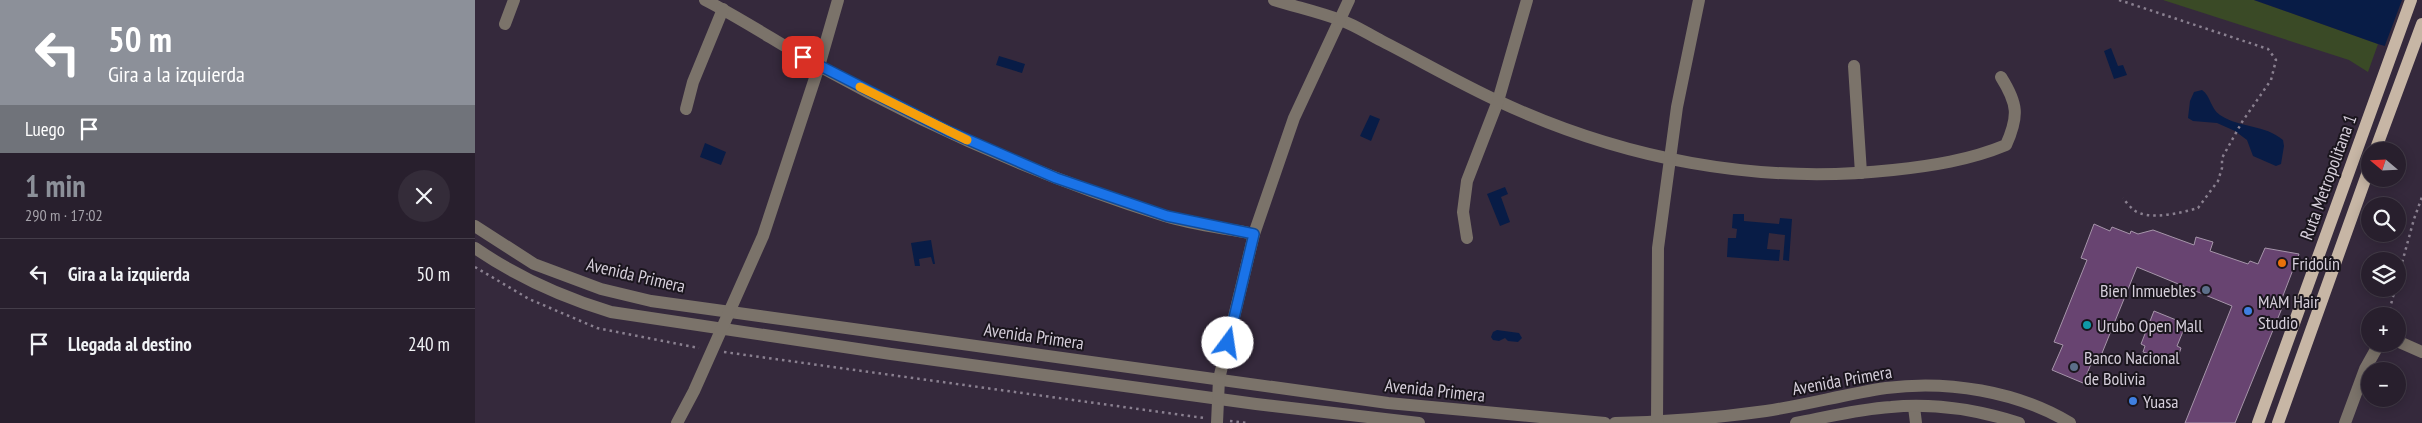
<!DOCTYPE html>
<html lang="es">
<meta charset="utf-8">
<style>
body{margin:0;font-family:"PT Sans Narrow",sans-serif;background:#342c39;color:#f1f3f6;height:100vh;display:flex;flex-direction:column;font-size:19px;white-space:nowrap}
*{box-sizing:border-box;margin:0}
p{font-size:16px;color:#a5a2aa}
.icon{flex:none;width:28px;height:28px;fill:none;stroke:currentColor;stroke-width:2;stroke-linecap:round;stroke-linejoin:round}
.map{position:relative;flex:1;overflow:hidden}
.details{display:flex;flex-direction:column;background:#281f2d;width:475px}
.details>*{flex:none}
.banner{background:#8c9099;color:#fff;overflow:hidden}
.needle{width:32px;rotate:289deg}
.tools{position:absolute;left:1886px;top:142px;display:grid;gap:10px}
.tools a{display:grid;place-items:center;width:45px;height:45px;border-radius:50%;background:#281f2d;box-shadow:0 2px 12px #0003,0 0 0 1px #443d49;font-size:25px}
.pin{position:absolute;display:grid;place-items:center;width:42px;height:42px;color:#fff;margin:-21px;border-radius:10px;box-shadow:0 2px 8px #0006}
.me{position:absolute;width:55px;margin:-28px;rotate:14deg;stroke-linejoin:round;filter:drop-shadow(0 0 4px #0008)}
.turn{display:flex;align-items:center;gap:18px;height:105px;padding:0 25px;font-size:22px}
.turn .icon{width:65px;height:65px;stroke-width:2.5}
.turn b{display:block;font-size:35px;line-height:42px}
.then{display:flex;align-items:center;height:48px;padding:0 25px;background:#0003;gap:10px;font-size:19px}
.round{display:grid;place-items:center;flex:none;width:52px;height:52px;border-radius:26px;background:#342c39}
.head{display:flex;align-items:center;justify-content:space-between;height:85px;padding:0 25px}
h1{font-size:30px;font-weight:700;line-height:38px;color:#8c9099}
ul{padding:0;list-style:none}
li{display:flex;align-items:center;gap:15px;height:70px;padding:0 25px;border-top:1px solid #443d49}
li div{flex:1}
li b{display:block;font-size:19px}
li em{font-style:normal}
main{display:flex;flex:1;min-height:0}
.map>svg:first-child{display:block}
.green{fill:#3a4a26}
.water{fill:#081c46}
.pier{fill:#35293c}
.building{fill:#684471;stroke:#a695aa}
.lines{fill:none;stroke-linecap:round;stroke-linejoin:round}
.path{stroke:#8a8090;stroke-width:2.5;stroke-dasharray:2.5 4;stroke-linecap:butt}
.minor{stroke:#7b736a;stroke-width:12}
.major{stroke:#c7b6a5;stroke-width:12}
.route-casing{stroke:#114b97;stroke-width:12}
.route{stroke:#1a73e8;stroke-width:9}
.slow{stroke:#f59e0b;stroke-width:9}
.food-dot{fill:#e8710a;stroke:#1a151d;stroke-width:2}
.service-dot{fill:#5c6f8a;stroke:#1a151d;stroke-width:2}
.shop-dot{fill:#3f7fe0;stroke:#1a151d;stroke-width:2}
.culture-dot{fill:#0f9aa8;stroke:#1a151d;stroke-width:2}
.labels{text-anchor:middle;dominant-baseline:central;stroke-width:4;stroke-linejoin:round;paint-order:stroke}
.street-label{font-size:18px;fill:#d5ceda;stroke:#1a151d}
.poi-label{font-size:18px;fill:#d5ceda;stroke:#1a151d;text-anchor:start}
</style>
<main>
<section class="details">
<div class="banner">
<div class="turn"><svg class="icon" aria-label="left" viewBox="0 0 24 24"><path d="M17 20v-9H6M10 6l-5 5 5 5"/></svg><div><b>50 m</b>Gira a la izquierda</div></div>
<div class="then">Luego<svg class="icon" aria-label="arrive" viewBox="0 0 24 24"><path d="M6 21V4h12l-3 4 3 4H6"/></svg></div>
</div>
<div class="head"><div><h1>1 min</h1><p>290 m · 17:02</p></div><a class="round"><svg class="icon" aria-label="close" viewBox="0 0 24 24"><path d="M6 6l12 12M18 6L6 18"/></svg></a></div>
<ul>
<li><svg class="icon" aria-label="left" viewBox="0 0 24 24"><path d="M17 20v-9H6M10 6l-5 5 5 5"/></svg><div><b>Gira a la izquierda</b></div><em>50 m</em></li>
<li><svg class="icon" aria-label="arrive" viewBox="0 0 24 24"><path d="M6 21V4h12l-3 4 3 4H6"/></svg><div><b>Llegada al destino</b></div><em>240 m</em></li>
</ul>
</section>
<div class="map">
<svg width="1947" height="423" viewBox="0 0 1947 423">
<rect width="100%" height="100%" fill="#35293c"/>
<polygon class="green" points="1688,0 1779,0 1903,44 1893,72 1874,60"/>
<g class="water">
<polygon points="1779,0 1947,0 1947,57 1903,44"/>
<polygon points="1636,48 1643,66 1648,65 1652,75 1639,79 1629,51"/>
<polygon points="524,56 550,64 547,73 521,65"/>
<path d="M1727,90C1736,96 1735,108 1745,115C1767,129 1789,124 1808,140L1809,146L1806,164L1801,166L1778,156L1772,140L1760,131L1742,123L1718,121L1713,118L1715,101L1719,92Z"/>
<polygon points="895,115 905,119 896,141 885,136"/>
<polygon points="230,143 251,152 246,165 225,157"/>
<polygon points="1030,187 1033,194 1026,197 1035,222 1025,226 1012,194"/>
<polygon points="1258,214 1269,214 1269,221 1304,224 1305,218 1317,219 1314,261 1308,260 1310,235 1294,233 1292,249 1305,250 1304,261 1252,257 1253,238 1261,238 1262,229 1257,228"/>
<polygon points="456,240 460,264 458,264 456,257 444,259 445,266 440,266 436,243"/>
<polygon points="1022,330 1044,333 1047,338 1043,342 1033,341 1030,338 1024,341 1018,340 1016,337 1018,332"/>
</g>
<polygon class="pier" points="1927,0 1947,0 1947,60 1909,48"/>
<g class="building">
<polygon points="1619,224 1635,231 1637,227 1655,234 1656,231 1663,234 1678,230 1719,245 1721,237 1738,242 1735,251 1773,264 1775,261 1783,264 1790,248 1824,254 1804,306 1807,308 1760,423 1710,423 1757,306 1662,267 1623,363 1616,364 1608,383 1577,370 1588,345 1579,342 1612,260 1606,258"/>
<polygon points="1679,311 1711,324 1702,346 1706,348 1701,363 1668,352 1670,346 1666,344"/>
</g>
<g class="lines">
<g class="path">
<path d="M1644,0L1793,49L1801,60L1796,80L1767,122L1747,158V168L1743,181L1723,208C1706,213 1673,221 1659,210C1655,207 1651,202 1648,198"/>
<polyline points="0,267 54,299 122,328 224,348"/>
<polyline points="1922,281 1939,219 1947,197"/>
<polyline points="1913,316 1920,289"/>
<polyline points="249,352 729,418"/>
<polyline points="755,421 772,423"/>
</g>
<g class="minor">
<path d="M230,0C269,20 306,45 344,66C454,127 571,179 690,216C719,225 750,228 779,234"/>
<path d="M799,0C821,7 844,12 865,20C880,25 893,34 907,41C946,61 984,83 1023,101C1147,159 1282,185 1418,170C1456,166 1495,160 1531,145C1544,116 1543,104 1526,77"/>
<polyline points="30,24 39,0"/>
<polyline points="1379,66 1386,173"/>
<polyline points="211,109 218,82 248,9"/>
<polyline points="0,226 59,264 126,289 176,301 913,403 1130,423"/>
<polyline points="992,238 988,212 992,181 1023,101 1052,0"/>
<path d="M0,248C42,277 87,297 136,312L416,354L781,404L944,423"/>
<polyline points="1922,341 1947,352"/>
<polyline points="1439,407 1441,423"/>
<polyline points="202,423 219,391 288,236 344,66 363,0"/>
<polyline points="742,423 744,379 779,234 819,118 874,0"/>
<path d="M1140,423C1190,422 1241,418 1291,411C1331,405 1371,394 1411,388C1472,380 1542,391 1595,423"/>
<polyline points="1182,423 1183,248 1202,107 1224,0"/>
<path d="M1321,423C1352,417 1384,409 1416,407C1459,403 1503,410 1544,423"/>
<polyline points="1870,423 1890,369 1904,344"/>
</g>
<g class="major">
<polyline points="1900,151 1947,24"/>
<polyline points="1783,423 1936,0"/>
<polyline points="1803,423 1895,166"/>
</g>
</g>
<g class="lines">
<defs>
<polyline id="route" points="328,57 473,131 581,178 692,216 779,234 753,343"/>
</defs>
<use href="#route" class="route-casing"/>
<use href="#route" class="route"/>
<polyline class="slow" points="385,87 492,140"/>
</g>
<circle class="food-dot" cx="1807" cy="263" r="5"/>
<g class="service-dot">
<circle cx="1731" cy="290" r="5"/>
<circle cx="1599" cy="367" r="5"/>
</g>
<g class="shop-dot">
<circle cx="1773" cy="311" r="5"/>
<circle cx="1658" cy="401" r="5"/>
</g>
<circle class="culture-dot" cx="1612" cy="325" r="5"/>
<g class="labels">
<g class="street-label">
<text transform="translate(1853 177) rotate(-70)">Ruta Metropolitana 1</text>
<text transform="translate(161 275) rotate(13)">Avenida Primera</text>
<text transform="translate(559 336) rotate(8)">Avenida Primera</text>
<text transform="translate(1367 380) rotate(-10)">Avenida Primera</text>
<text transform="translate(960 390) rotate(6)">Avenida Primera</text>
</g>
<g class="poi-label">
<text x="1817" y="263">Fridolín</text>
<text x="1721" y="290" text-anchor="end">Bien Inmuebles</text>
<text x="1783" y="301">MAM Hair<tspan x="1783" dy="21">Studio</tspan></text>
<text x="1622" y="325">Urubo Open Mall</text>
<text x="1609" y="357">Banco Nacional<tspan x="1609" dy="21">de Bolivia</tspan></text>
<text x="1668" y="401">Yuasa</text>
</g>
</g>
</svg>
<div class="tools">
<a><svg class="needle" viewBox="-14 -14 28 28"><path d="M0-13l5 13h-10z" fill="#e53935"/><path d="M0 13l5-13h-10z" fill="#a5a2aa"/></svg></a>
<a><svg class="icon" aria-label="search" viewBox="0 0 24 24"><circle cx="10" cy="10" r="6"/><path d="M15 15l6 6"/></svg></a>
<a><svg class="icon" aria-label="layers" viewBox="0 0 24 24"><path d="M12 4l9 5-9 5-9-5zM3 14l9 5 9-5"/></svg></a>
<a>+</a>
<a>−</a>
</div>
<div class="pin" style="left:328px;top:57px;background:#d93025"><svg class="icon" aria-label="arrive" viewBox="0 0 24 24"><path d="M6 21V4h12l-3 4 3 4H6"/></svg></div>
<svg class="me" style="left:753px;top:343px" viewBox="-20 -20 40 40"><circle r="19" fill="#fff"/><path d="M0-13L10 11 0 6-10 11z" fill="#1a73e8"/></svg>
</div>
</main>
